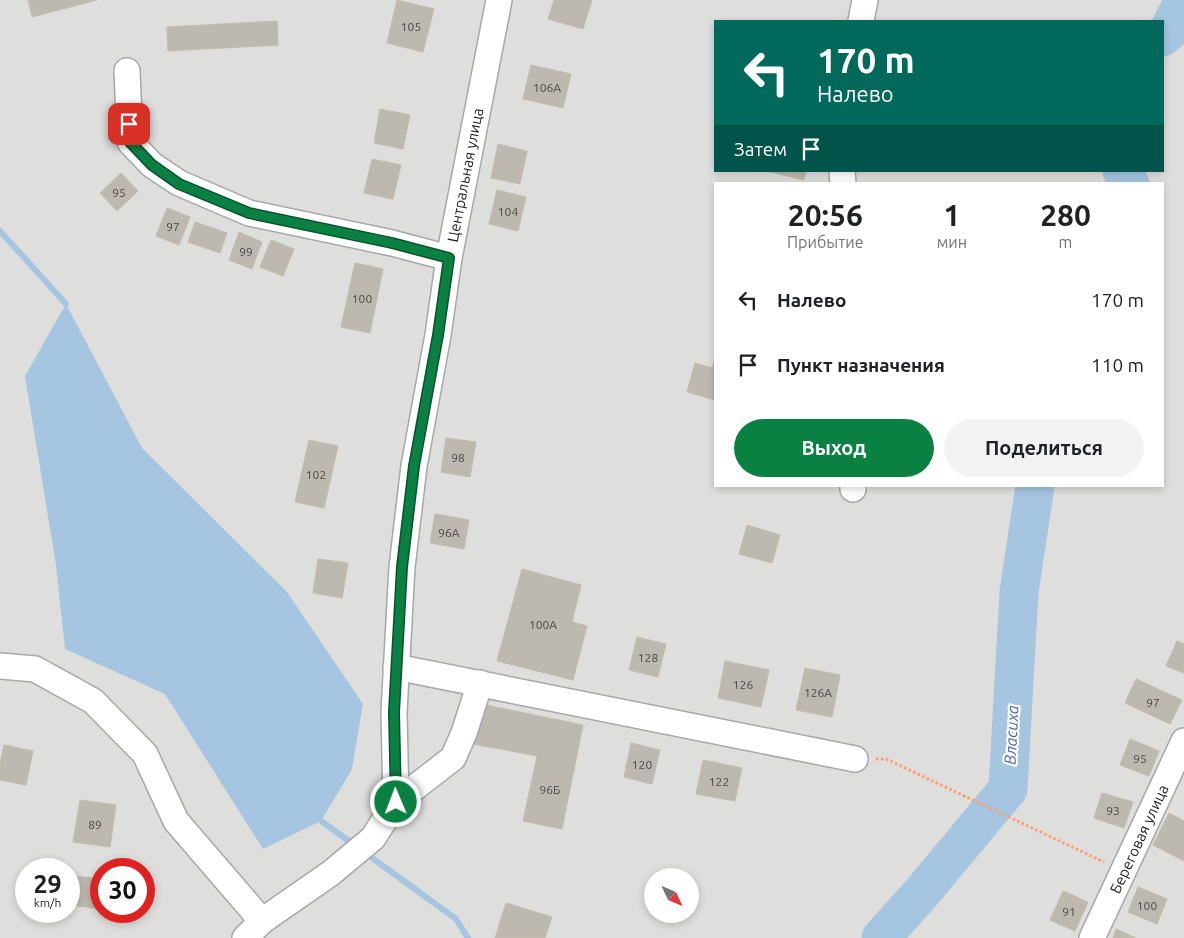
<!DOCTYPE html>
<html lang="ru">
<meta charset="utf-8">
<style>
body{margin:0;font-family:Ubuntu,sans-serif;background:#f2f2f2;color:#202124;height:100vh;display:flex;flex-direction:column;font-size:19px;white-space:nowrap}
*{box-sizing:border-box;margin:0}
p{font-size:16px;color:#757577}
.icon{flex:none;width:28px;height:28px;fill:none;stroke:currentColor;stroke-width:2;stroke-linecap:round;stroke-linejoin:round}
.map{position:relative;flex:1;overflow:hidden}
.sheet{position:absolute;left:714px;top:182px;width:450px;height:305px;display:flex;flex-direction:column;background:#fff;border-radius:0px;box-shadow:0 2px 8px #0003}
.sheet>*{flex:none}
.top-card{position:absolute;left:714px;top:20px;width:450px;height:152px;border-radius:0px;box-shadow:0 2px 8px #0003;background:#00695c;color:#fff;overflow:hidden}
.needle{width:32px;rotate:134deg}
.controls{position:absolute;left:644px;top:868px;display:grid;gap:10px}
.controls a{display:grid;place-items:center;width:55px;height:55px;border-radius:50%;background:#fff;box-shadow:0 2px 8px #0003;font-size:25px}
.speed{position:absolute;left:15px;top:858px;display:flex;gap:10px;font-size:25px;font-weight:700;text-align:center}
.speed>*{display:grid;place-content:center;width:65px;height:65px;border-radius:50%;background:#fff;box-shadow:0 2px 8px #0003;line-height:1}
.speed small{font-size:12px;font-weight:400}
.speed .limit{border:8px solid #d22;background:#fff;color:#111}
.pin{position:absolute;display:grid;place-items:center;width:42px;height:42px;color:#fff;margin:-21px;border-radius:10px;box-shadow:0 2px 8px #0006}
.me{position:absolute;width:55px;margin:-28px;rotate:359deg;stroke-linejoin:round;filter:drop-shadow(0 0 4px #0008)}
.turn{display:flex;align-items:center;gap:18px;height:105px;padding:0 20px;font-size:22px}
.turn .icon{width:65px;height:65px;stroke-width:2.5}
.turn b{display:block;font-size:35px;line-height:42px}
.then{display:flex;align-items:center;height:48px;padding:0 20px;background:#0003;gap:10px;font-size:19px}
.eta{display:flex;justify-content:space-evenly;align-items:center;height:85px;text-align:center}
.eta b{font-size:30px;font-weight:700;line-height:35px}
.primary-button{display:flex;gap:10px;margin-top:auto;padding:10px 20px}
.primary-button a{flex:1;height:58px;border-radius:30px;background:#0b8043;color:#fff;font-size:20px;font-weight:700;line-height:58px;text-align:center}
.primary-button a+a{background:#f2f2f2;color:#202124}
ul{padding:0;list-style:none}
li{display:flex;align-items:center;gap:15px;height:65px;padding:0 20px}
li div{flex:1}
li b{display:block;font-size:19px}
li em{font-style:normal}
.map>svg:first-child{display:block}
.residential{fill:#dededd;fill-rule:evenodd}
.water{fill:#a6c5e0}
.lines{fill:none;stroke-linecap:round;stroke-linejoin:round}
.stream{stroke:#a6c5e0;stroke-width:6}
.river{stroke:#a6c5e0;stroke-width:39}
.building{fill:#beb9b0;stroke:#c3bba8}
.minor-casing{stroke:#a7a7a7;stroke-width:28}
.path{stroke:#fe9d6b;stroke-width:3;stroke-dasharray:2.5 2.5;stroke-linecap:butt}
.minor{stroke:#fff;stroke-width:25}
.route-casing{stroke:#07532c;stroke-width:12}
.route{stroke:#0b8043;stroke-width:9}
.labels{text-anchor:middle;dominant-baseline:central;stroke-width:4.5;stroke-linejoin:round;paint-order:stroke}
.number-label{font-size:12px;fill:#484644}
.street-label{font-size:15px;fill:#202020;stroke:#fff}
.water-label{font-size:16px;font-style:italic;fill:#4965b4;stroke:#fff}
</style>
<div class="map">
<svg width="1184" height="938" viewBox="0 0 1184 938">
<rect width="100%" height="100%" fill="#f1f0e7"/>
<path class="residential" d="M0,0H1184V938H0ZM715,21H1162V171H715ZM715,184H1162V486H715ZM26,869H69V911H26ZM101,869H144V911H101ZM652,876H690V914H652Z"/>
<polygon class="water" points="66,304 142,448 287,592 363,704 352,769 321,821 263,849 165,694 65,649 56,565 25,376"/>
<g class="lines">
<g class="stream">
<polyline points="0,231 66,304"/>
<polyline points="321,821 356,846"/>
<polyline points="364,852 456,919 468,938"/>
</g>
<g class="river">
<polyline points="1162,37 1168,32 1184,0"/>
<polyline points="1122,171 1130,184"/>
<polyline points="881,938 923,891 1008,789 1019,592 1035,486"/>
</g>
</g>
<g class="building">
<polygon points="28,0 97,0 32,17"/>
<polygon points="397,0 434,9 423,52 387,43"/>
<polygon points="554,0 592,0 583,29 548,19"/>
<polygon points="277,21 278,45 168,51 167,27"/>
<polygon points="531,65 571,74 563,108 523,99"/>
<polygon points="380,109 410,115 403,149 374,143"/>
<polygon points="498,144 527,151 520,184 491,178"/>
<polygon points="372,159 401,165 393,199 364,193"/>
<polygon points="767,171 806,171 804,180"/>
<polygon points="121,173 138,191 117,211 100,193"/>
<polygon points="497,190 526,197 518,231 489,224"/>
<polygon points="167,208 190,217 179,245 156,236"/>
<polygon points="195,222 227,233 220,253 188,242"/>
<polygon points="239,232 262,242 252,269 229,260"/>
<polygon points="271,240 294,249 283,276 260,267"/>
<polygon points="355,263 383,269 370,333 341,327"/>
<polygon points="715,359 715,400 687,392 695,363 712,368"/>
<polygon points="446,438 476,442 470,477 441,472"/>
<polygon points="309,440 338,446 324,508 295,502"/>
<polygon points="435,514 469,520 464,549 430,543"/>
<polygon points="747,525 780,535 772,563 739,554"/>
<polygon points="318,559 348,563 342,598 313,593"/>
<polygon points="522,569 581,585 572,622 587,626 573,680 497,661"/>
<polygon points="637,637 666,644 658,677 629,670"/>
<polygon points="1177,641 1184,644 1184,673 1166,666"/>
<polygon points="725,661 769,670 761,707 718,698"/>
<polygon points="805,668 840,675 832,717 796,710"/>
<polygon points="1136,679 1182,700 1170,724 1125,703"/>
<polygon points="481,704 583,725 562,829 523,821 537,756 473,744"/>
<polygon points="1130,739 1159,751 1149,776 1120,765"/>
<polygon points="631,743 660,750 652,784 624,777"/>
<polygon points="4,745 33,751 26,785 0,780 0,765"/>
<polygon points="703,760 742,768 735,801 696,794"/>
<polygon points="1102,793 1133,802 1124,828 1094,818"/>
<polygon points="80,800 116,805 110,847 73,842"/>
<polygon points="1169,813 1184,821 1184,861 1153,845"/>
<polygon points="74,876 101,879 101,909 70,905"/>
<polygon points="1138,887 1167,899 1157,924 1128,912"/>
<polygon points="1063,891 1088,902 1075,931 1050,920"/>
<polygon points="506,903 552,917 545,938 495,938"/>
<polygon points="1116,929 1136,938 1113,938"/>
</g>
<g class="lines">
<defs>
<g id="minor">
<polyline points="861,21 865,0"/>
<polyline points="127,71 130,142 152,165 179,183 249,213 392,243 449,258"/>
<polyline points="842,171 843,184"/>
<polyline points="853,486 853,489"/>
<polyline points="0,666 35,669 93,701 145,754 176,821 262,921"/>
<polyline points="396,667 855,759"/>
<polyline points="396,802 453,758 464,733 480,683"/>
<polyline points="245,938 262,921 331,873 373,838 396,802 394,712 402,567 414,466 438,335 449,258 499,0"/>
<polyline points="1092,938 1184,741"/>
</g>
</defs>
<use href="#minor" class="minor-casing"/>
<polyline class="path" points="876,759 886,759 1104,862"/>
<use href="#minor" class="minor"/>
</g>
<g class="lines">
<defs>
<polyline id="route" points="129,124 130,142 152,165 179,184 249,213 392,243 449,258 438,335 414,466 402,567 394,712 396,802"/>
</defs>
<use href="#route" class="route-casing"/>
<use href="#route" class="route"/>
</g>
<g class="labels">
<g class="number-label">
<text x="411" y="26">105</text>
<text x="547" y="87">106А</text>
<text x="119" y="192">95</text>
<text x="508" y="211">104</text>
<text x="173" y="226">97</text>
<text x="246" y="251">99</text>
<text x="362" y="298">100</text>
<text x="458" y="457">98</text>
<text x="316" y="474">102</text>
<text x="449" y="532">96А</text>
<text x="543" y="624">100А</text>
<text x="648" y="657">128</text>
<text x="743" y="684">126</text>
<text x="818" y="692">126А</text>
<text x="1153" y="702">97</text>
<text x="1140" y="758">95</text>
<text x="642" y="764">120</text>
<text x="719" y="781">122</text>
<text x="550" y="789">96Б</text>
<text x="1113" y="810">93</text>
<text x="95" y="824">89</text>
<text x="1147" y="905">100</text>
<text x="1069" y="911">91</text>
</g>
<g class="street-label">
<text transform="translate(465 175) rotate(-79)">Центральная улица</text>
<text transform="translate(1139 839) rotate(-65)">Береговая улица</text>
</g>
<g class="water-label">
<text transform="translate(1011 735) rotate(-87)">Власиха</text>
</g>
</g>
</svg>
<div class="controls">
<a><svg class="needle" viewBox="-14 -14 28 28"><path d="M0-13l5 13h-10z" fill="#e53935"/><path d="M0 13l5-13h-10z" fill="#757577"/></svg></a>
</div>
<div class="speed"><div>29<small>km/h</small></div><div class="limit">30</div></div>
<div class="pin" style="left:129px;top:124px;background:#d93025"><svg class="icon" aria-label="arrive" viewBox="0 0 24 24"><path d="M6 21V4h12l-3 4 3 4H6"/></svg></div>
<svg class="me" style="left:396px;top:802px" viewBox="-20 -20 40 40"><circle r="17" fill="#0b8043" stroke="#fff" stroke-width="3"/><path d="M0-11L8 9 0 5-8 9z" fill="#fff"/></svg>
<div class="top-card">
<div class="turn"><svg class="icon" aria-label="left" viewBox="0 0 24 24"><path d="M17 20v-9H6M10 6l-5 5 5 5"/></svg><div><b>170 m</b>Налево</div></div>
<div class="then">Затем<svg class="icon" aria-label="arrive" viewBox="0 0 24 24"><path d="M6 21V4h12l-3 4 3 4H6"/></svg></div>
</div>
<section class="sheet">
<div class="eta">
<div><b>20:56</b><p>Прибытие</p></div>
<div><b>1</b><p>мин</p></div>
<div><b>280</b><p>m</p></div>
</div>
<ul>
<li><svg class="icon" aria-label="left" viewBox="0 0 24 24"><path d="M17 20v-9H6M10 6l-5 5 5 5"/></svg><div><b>Налево</b></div><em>170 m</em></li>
<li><svg class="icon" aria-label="arrive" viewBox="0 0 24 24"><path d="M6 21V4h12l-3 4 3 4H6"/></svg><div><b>Пункт назначения</b></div><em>110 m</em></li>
</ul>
<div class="primary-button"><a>Выход</a><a>Поделиться</a></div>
</section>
</div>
